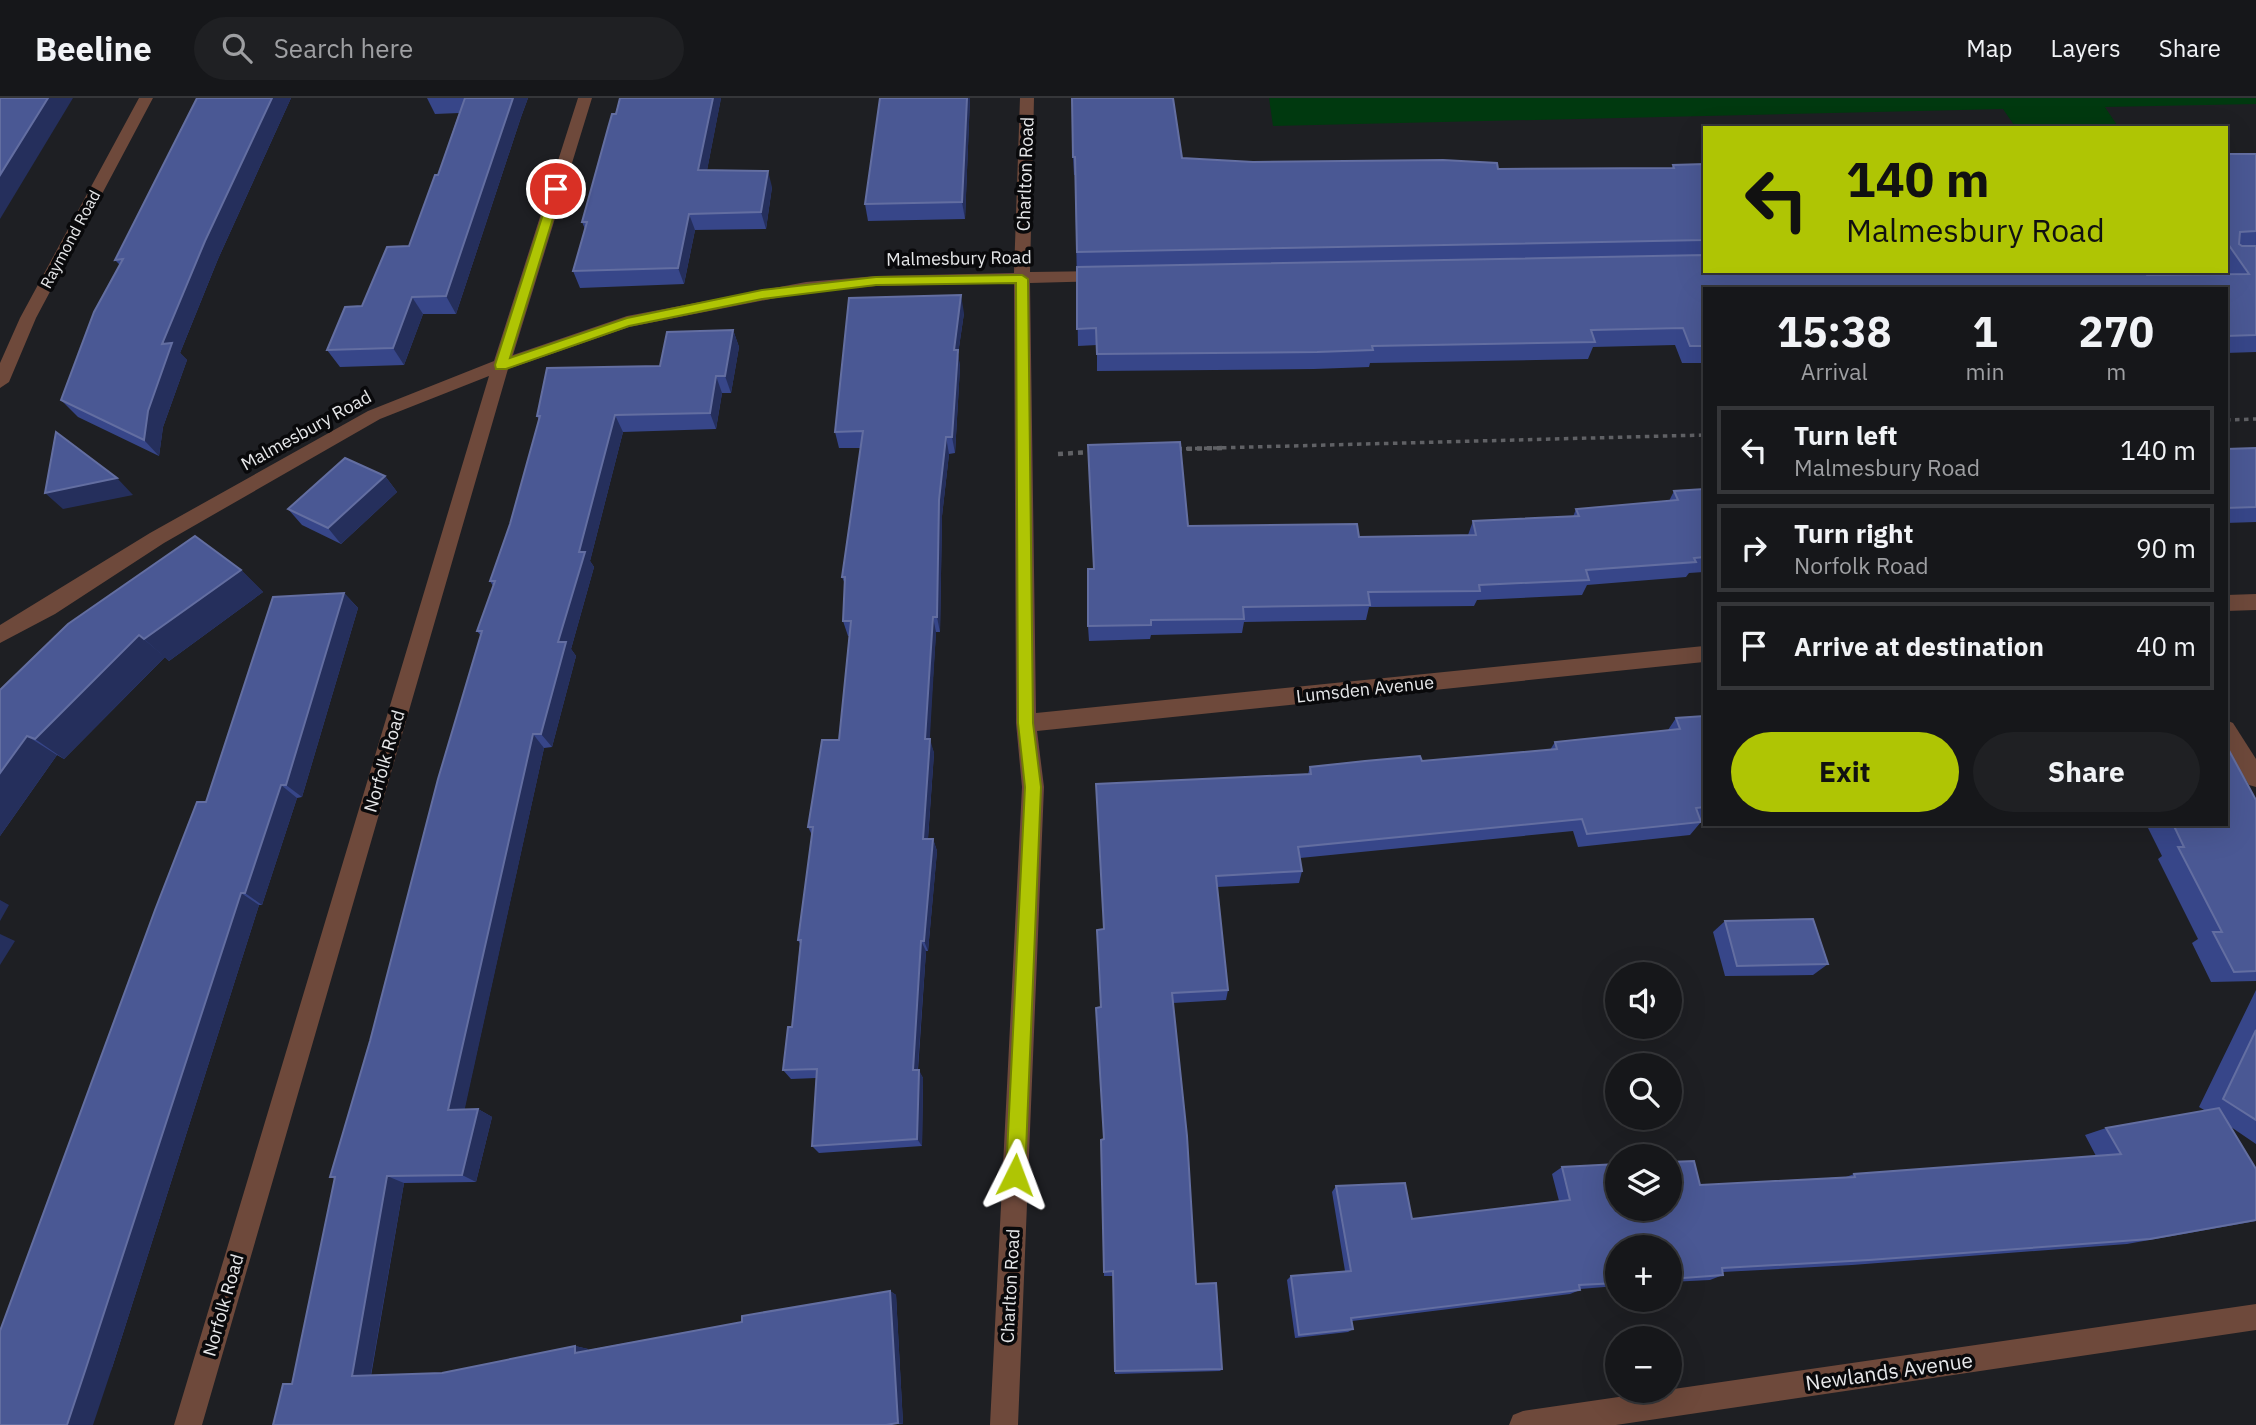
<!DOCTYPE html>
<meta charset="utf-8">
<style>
body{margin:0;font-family:"IBM Plex Sans",sans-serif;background:#1f2023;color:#f1f3f6;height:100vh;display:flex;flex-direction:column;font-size:26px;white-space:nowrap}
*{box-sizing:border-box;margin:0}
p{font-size:23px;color:#9e9fa2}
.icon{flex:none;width:38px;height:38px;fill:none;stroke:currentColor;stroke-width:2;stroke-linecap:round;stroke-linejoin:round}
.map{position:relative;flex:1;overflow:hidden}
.details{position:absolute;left:1703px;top:189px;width:525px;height:539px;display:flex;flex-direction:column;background:#16171a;border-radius:0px;box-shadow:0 7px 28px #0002,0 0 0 2px #353639}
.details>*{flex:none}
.banner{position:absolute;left:1703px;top:28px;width:525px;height:147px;border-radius:0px;box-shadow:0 7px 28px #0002,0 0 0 2px #353639;background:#afc504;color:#111;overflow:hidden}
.fabs{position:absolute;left:1605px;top:864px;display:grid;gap:14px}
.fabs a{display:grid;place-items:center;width:77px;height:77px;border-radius:50%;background:#16171a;box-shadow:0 7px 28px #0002,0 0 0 2px #353639;font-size:35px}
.pin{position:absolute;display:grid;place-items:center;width:60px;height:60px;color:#fff;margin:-30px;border:4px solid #fff;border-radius:50%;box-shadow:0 2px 7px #0007}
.me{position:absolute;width:77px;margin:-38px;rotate:3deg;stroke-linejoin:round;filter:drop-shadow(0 0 5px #0008)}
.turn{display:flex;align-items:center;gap:24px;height:147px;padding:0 28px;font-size:32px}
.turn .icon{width:91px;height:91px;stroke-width:2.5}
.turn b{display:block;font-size:49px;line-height:60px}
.eta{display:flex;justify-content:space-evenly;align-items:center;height:119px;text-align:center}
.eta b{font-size:42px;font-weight:700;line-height:49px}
.cta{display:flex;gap:14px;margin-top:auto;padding:14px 28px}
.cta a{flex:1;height:80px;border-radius:42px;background:#afc504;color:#111;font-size:28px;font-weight:700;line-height:80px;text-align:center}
.cta a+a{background:#1f2023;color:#f1f3f6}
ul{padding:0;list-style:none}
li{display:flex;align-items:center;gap:21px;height:88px;margin:0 14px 10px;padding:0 14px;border:4px solid #353639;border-radius:0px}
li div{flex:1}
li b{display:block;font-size:26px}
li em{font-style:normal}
header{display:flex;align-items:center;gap:42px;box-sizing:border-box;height:98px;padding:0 35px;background:#16171a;border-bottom:2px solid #353639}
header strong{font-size:33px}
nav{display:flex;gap:38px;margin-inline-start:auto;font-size:24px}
.search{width:490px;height:63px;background:#1f2023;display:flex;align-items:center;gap:18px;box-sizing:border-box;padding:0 24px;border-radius:38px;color:#9e9fa2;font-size:26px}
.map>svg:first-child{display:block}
.green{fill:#00390f}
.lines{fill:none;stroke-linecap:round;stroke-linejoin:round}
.path-far1{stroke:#606165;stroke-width:3.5;stroke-dasharray:4.5 4.5;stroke-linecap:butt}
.path{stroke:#606165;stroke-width:4.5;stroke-dasharray:5 5;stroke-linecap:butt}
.minor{fill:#6e493b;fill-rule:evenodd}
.tertiary{fill:#6e493b;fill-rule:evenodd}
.wall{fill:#374689}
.shaded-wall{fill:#252f5c}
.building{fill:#4a5894;stroke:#636ea1;stroke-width:2}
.route{fill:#afc504;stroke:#728003;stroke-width:2}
.labels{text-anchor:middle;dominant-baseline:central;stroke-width:7;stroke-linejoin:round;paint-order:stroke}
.far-street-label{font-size:16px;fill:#e7e8ea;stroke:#09090b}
.street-label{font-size:18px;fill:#e7e8ea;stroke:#09090b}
.near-street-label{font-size:21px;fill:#e7e8ea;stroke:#09090b}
</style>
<header>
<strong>Beeline</strong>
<div class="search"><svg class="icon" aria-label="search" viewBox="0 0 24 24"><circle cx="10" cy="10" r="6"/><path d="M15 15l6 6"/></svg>Search here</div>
<nav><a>Map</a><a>Layers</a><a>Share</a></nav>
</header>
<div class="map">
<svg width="2256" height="1327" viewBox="0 0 2256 1327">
<rect width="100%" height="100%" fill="#1e1f23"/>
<polygon class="green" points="1269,0 2256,0 2256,6 2105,9 2119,30 2016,30 2003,11 1273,28"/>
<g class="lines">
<g class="path-far1">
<polyline points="2226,322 2256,321"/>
<polyline points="1177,351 1704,337"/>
</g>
<g class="path">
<polyline points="1177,351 1223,350"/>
<polyline points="1058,356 1091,354"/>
</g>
<g class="minor">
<polygon points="578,0 592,0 513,257 627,218 806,184 876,178 1014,175 1020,0 1034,0 1030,174 1104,173 1112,178 1104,183 1030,185 1036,615 1704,548 1704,564 1037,633 1044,689 1018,1327 990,1327 1022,689 1016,625 1014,185 876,188 806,194 629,229 508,271 202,1327 174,1327 489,278 380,321 164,445 55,516 0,545 0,527 150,435 368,313 494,263"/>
<polygon points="2256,496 2256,512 2226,513 2226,497"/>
<polygon points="2226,622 2233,625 2256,661 2256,689 2249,687 2226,649"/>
<polygon points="2256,1206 2256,1232 1616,1327 1509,1327 1513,1317 1523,1313"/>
</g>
<polygon class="tertiary" points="139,0 153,0 36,220 9,284 0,290 0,265 20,220"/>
</g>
<g class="wall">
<polygon points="197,0 291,0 218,161 180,255 187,262 163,329 159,358 78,319 61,302 120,167 115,162"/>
<polygon points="427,0 528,0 521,19 456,216 423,216 404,267 340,269 327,252 409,148 438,77 459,15 435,16"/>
<polygon points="620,0 721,0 707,72 772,89 766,131 695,132 684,186 580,190 573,173 585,131 582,124"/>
<polygon points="970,0 965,121 868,123 865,106"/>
<polygon points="2226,56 2256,56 2256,254 2226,255 2226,191 1704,191 1704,265 1682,265 1675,247 1593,249 1588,261 1370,265 1369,269 1314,271 1097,273 1097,247 1078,248 1075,77 1074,77 1073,59 1182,60 1253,64 1498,71 1672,70 1673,67 1704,66 1704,173 2147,177 2221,176 2219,173 2226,173"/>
<polygon points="964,215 958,256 960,269 955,355 949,356 942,418 940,534 936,534 929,641 934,655 928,741 933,741 937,753 928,853 926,853 918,972 923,980 922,1048 819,1055 812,1048 816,980 791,981 783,972 792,929 800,846 798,842 812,737 808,729 839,642 849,538 848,538 843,523 845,486 842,479 861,350 839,350 835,334"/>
<polygon points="733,232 739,249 731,295 722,295 716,331 623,334 590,463 594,469 571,551 576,558 552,649 544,650 464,1012 478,1011 492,1019 476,1084 404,1085 371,1278 442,1275 575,1248 588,1251 588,1252 742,1224 890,1193 896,1197 903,1326 273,1327 292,1286 335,1081 330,1079 370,943 481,538 477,533 493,488 490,483 510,426 539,322 537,318 660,268"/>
<polygon points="2256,350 2256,424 2226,425 2226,351"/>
<polygon points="385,378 397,394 341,446 302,427 288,411"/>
<polygon points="1704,391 1704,474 1689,475 1686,479 1587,487 1582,497 1477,502 1474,508 1369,509 1366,522 1244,524 1242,535 1151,537 1150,541 1089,543 1088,528 1188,428 1359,439 1468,437 1473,423 1573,419 1576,411 1669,403 1674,393"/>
<polygon points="241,472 263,494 169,563 165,559 64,661 57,657 0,738 0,592"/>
<polygon points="344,495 358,510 302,699 297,700 262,807 259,807 111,1273 206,704"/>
<polygon points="1704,618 1704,721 1700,721 1701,724 1690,737 1578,749 1573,733 1300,760 1302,773 1299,785 1217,789 1228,892 1226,902 1173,905 1196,1186 1222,1271 1220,1273 1115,1276 1113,1178 1104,1178 1104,1041 1101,909 1104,831 1308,676 1310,669 1422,663 1550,652 1555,644 1668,632 1676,620"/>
<polygon points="2256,702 2256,883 2211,884 2192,845 2198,841 2158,761 2162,758 2146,726 2226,726"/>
<polygon points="1725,823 1828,866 1813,877 1725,878 1713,834"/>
<polygon points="2256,892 2256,1046 2231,1029 2256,1071 2256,1123 2127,1146 1852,1167 1723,1174 1723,1177 1710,1182 1670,1184 1670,1150 1617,1150 1617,1188 1580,1191 1580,1192 1570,1196 1352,1223 1353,1231 1348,1234 1295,1240 1287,1182 1291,1178 1345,1173 1332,1094 1336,1088 1412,1121 1559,1103 1552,1076 1562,1069 1700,1087 1846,1079 1854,1076 2096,1058 2085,1037 2106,1030 2206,1013 2199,1009"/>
</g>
<g class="shaded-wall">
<polygon points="48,0 73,0 0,121 0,77"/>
<polygon points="272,0 291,0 218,161 180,255 187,262 163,329 159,358 144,342 148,313 162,246 205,143"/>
<polygon points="513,0 528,0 521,19 456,216 446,198"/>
<polygon points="713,0 721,0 704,88 698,72"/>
<polygon points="967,0 970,0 965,121 962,104"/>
<polygon points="768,73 772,89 766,131 761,114"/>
<polygon points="689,116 695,132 684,186 678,170"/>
<polygon points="961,197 964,215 958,256 960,269 955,355 952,339 954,252"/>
<polygon points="412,199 423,216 404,267 393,250"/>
<polygon points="733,232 739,249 731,295 725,278"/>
<polygon points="716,278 722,295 716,331 710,315"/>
<polygon points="615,317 623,334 590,463 594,469 571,551 576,558 552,649 541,636 558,544 579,454"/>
<polygon points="946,339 949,356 942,418 940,534 937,519 939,402"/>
<polygon points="385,378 397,394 341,446 328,430"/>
<polygon points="117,380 133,397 63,411 45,395"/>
<polygon points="241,472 263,494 169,563 144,541"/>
<polygon points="344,495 358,510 302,699 286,687"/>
<polygon points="933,519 936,534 929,655 925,641"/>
<polygon points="139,537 165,559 64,661 35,641"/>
<polygon points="533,636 544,650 463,1019 448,1012"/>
<polygon points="27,638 57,657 0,738 0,675"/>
<polygon points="930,641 934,655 927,753 923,741"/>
<polygon points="281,687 297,700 262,807 245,795"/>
<polygon points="933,741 937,753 928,853 924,843"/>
<polygon points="241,795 259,807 111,1273 93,1327 67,1327"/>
<polygon points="0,802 9,807 0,823"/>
<polygon points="0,836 15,843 0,867"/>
<polygon points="921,843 926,853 917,981 913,972"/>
<polygon points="919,972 923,980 922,1048 917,1041"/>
<polygon points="478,1011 492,1019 476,1084 462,1077"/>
<polygon points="387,1078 404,1085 370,1281 352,1278"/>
<polygon points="890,1193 896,1197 903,1326 898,1325"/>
<polygon points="575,1248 588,1251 588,1257 575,1255"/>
</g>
<g class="building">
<polygon points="0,0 48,0 0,77"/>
<polygon points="197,0 272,0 205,143 162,246 172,245 148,313 144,342 61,302 94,214 123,161 115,162"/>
<polygon points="465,0 513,0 446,198 412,199 393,250 327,252 345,209 362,208 387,149 409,148 435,77 438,77"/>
<polygon points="620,0 713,0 698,72 768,73 761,114 689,116 678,170 573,173 587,124 582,124 608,30 612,16 616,16"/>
<polygon points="880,0 967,0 962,104 865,106"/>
<polygon points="1072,0 1173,0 1182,60 1253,64 1443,62 1497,65 1498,71 1674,70 1673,67 1704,66 1704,142 1077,154 1075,59 1073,59"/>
<polygon points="2226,56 2256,56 2256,133 2240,134 2239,146 2242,148 2256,148 2256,237 2226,238 2226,191 1704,191 1704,248 1690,248 1683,230 1591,232 1595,244 1372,248 1373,252 1317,254 1097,256 1096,230 1077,231 1077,169 1704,157 1704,173 2144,173 2147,177 2249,176 2226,143"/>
<polygon points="961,197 954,252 958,252 952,339 946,339 939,402 937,519 933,519 925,641 930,641 923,741 933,741 924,843 921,843 913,972 919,972 917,1041 812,1048 817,971 783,972 788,929 792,929 801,842 798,842 813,729 808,729 822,642 839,642 851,523 843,523 845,479 842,479 863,333 835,334 849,200"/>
<polygon points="733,232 725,278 716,278 710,315 615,317 579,454 585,454 558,544 566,544 541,636 533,636 448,1012 478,1011 462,1077 387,1078 352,1278 442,1275 575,1248 575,1255 742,1224 742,1218 890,1193 898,1325 886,1327 273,1327 283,1286 292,1286 335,1079 330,1079 370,943 438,681 482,533 477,533 495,483 490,483 510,426 540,318 537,318 547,270 660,268 667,234"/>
<polygon points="56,334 117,380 45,395"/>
<polygon points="1180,344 1188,428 1357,426 1359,439 1476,437 1473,423 1579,418 1576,411 1678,402 1674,393 1704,391 1704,459 1694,460 1696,464 1586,472 1589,482 1479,487 1480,493 1368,494 1370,507 1243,509 1244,521 1151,522 1151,527 1088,528 1088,471 1094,471 1088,347"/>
<polygon points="2256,350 2256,409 2226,410 2226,351"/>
<polygon points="345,360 385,378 328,430 288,411"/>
<polygon points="195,438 241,472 144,541 139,537 35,641 27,638 0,675 0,592 68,526"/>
<polygon points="344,495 286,687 281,687 245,795 241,795 86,1270 67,1327 0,1327 0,1233 155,812 197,704 206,704 273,499"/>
<polygon points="1704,618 1704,709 1696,710 1701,724 1587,736 1582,721 1298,749 1302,773 1216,778 1228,892 1172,895 1187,1038 1196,1186 1216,1185 1222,1271 1115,1273 1113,1173 1104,1174 1101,1042 1104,1041 1096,910 1101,909 1097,832 1104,831 1096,686 1311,676 1310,669 1365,663 1420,658 1422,663 1557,651 1555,644 1680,631 1676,620"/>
<polygon points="2226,647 2256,702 2256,873 2234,874 2213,834 2222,834 2178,749 2184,749 2173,726 2226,726"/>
<polygon points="1813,821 1828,866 1737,868 1725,823"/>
<polygon points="2256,932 2256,1022 2223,1001"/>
<polygon points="2219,1010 2256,1071 2256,1122 2150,1141 1869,1162 1722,1170 1723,1177 1670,1181 1670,1150 1617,1150 1617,1185 1579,1187 1580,1192 1351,1220 1353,1231 1299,1237 1291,1178 1351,1173 1336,1088 1405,1085 1412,1121 1570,1102 1562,1069 1617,1066 1617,1111 1670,1111 1670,1064 1694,1063 1700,1087 1855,1079 1854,1076 2121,1056 2106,1030"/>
</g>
<polygon class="route" points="556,88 562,91 510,260 627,220 762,192 876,179 1022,177 1028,181 1033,625 1041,689 1025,1077 1022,1084 1015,1087 1008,1084 1006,1077 1025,689 1018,625 1016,185 876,187 762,201 629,228 506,271 496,271 495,267 551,91"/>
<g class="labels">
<g class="far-street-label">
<text transform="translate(70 141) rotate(-62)">Raymond Road</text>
</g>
<g class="street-label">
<text transform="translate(1025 76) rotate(-88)">Charlton Road</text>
<text transform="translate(959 160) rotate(-1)">Malmesbury Road</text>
<text transform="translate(306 332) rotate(-29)">Malmesbury Road</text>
<text transform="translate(1365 591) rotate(-6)">Lumsden Avenue</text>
<text transform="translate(384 663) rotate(-74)">Norfolk Road</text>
<text transform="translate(1010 1188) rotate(-87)">Charlton Road</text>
<text transform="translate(223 1207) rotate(-74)">Norfolk Road</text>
</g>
<g class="near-street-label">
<text transform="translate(1889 1273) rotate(-8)">Newlands Avenue</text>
</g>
</g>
</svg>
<div class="fabs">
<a><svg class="icon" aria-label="sound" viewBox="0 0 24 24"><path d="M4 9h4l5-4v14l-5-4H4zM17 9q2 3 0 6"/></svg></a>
<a><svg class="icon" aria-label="search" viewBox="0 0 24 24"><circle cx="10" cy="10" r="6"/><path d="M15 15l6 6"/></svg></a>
<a><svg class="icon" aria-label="layers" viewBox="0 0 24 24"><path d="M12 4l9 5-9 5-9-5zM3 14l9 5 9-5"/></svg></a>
<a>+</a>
<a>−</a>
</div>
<div class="pin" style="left:556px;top:91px;background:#d93025"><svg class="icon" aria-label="arrive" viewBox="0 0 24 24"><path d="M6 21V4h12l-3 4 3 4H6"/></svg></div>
<svg class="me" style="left:1015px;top:1077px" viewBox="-20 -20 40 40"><path d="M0-17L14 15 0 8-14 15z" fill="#afc504" stroke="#fff" stroke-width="4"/></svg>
<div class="banner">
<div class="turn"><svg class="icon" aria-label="left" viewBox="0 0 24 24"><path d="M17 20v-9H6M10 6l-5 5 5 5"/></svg><div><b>140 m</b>Malmesbury Road</div></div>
</div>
<section class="details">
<div class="eta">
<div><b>15:38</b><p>Arrival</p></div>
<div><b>1</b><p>min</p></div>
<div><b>270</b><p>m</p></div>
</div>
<ul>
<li><svg class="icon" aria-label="left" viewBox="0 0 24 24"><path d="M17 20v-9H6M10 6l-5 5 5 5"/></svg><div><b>Turn left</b><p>Malmesbury Road</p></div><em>140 m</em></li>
<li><svg class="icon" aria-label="right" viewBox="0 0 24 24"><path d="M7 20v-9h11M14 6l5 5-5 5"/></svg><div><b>Turn right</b><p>Norfolk Road</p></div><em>90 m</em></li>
<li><svg class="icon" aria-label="arrive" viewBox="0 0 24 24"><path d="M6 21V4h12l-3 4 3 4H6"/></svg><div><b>Arrive at destination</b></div><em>40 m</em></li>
</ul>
<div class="cta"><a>Exit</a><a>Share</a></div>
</section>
</div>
